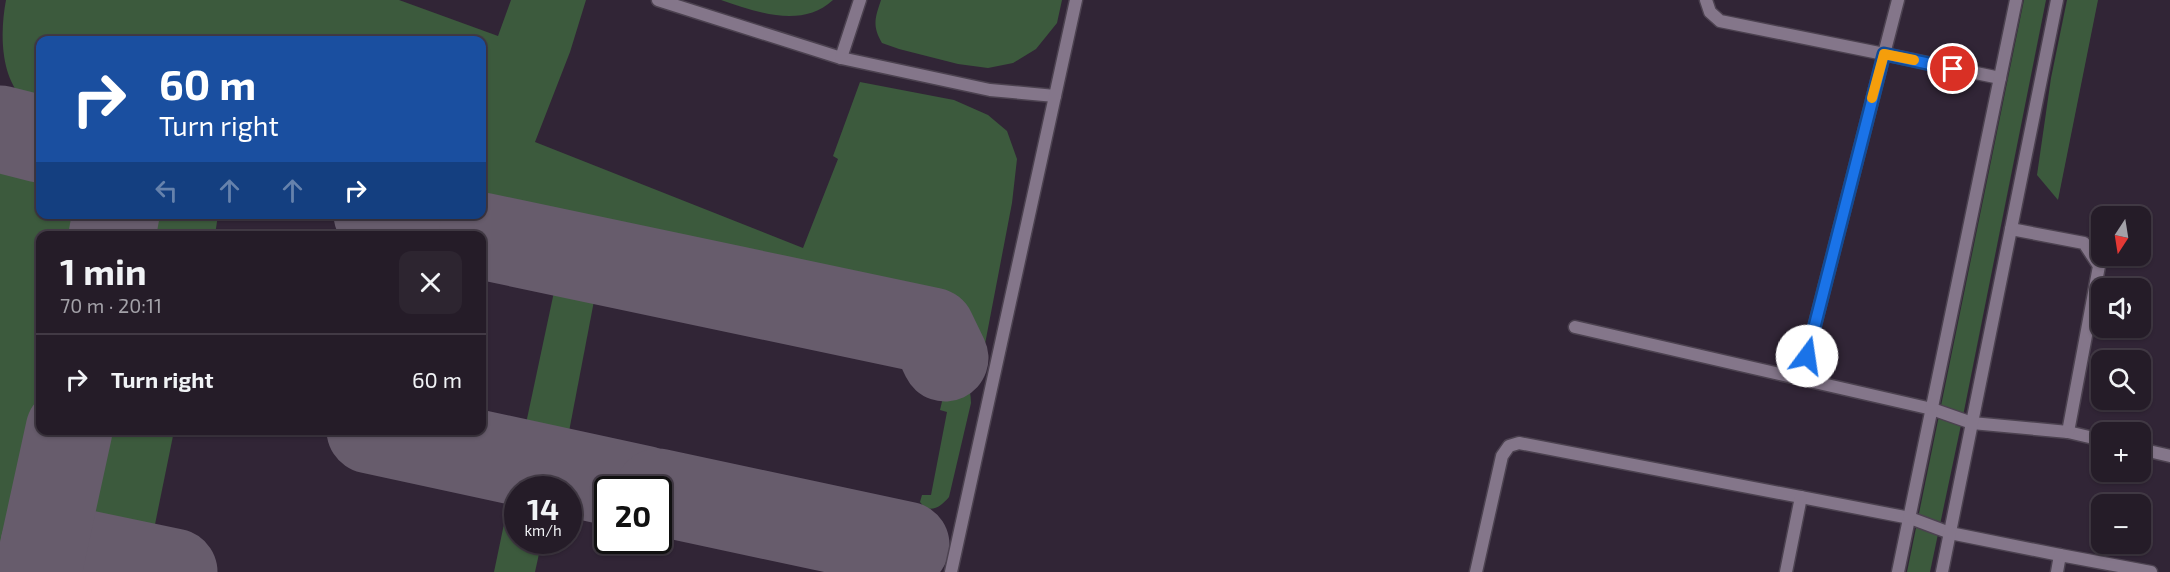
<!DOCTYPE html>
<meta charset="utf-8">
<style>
body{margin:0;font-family:"Exo 2",sans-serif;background:#2d2530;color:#f1f3f6;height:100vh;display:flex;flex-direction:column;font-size:22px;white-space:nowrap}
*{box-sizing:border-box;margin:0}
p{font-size:20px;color:#a3a1a8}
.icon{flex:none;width:33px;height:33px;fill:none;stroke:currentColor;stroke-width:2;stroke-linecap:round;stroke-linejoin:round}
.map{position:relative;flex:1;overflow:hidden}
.details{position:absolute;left:36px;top:231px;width:450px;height:204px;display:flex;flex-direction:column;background:#251c28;border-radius:12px;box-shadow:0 2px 4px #0004,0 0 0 2px #423a45}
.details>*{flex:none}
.top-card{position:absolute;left:36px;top:36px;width:450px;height:183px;border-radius:12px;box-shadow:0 2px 4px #0004,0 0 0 2px #423a45;background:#1a4fa0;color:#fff;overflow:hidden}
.needle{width:39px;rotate:192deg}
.fabs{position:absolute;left:2091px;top:206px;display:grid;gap:12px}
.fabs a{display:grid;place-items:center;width:60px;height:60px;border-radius:12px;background:#251c28;box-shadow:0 2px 4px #0004,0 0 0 2px #423a45;font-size:30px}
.speed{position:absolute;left:504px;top:476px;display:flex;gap:12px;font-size:30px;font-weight:700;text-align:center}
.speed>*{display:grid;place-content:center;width:78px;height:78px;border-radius:50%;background:#251c28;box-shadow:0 2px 4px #0004,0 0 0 2px #423a45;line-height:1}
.speed small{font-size:15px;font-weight:400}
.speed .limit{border:3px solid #111;border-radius:9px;background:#fff;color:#111}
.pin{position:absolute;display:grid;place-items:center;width:51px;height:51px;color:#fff;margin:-26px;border:3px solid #fff;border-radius:50%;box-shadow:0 2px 6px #0007}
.me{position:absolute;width:66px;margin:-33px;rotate:14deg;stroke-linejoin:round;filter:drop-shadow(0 0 4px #0008)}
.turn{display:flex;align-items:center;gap:21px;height:126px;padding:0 24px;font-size:27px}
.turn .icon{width:78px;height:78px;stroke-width:2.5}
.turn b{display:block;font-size:42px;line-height:51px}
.lanes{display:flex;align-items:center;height:57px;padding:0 24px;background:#0003;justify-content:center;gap:30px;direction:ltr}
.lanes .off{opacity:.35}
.round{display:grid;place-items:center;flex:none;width:63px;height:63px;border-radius:12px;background:#2d2530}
.summary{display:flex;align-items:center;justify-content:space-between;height:102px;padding:0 24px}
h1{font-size:36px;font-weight:700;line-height:45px}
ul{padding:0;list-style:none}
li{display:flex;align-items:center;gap:18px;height:90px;padding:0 24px;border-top:2px solid #423a45}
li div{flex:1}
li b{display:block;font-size:22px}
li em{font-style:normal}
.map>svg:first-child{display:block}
.green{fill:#3c5a3d}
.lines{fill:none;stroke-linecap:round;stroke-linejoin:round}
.taxiway{stroke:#675c6c;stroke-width:87}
.service-casing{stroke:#4c4250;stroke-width:15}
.service{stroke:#84768a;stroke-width:12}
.route-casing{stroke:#114b97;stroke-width:15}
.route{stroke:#1a73e8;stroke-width:10}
.slow{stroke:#f59e0b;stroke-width:10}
</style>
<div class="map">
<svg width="2170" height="572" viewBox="0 0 2170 572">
<rect width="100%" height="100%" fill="#312536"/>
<g class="green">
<path d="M6,0H399L498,36L511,0H586L570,52L535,142L803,248L838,159L833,156L860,82L954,100L988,115L1007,131L1017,159L1012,203L985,344L978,351L961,352L953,349L962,303L482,200V40H40V106C35,104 27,102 23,99C0,75 0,32 6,0Z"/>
<path d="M721,0H833C802,29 756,12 721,0Z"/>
<path d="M881,0H1062L1057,23L1036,49L1013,63L988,68L958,64L899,49L882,43C872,26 875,18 881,0Z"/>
<polygon points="2024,0 2046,0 1965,406 1930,572 1907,572"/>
<polygon points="2067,0 2098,0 2058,200 2037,175 2051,78"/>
<polygon points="0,156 8,156 40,165 40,214 82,215 84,219 84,235 40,236 40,430 42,431 9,572 0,572"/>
<polygon points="148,215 148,214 218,215 215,235 142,235"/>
<polygon points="558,273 598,280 567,442 557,446 531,441 524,433"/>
<path d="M949,372C965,376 971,386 971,403L949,497C942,505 936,511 925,508L920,502L922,495H931L947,412L940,410Z"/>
<polygon points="100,431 174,431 151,544 110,537 96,525 81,507"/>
<polygon points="531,479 543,485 546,489 518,489 518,540 542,540 535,572 494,572 510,495 520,483"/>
<path d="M926,530L936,535L939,544L935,572H906C909,556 909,535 926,530Z"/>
</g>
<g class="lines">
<g class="taxiway">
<polyline points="0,129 40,139"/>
<polyline points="377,214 477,236"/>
<polyline points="112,236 116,214"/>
<polyline points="482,236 932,331 945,358"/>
<polyline points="370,430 643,489"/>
<polyline points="658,492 906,545"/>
<polyline points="44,545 174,572"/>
<polyline points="38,572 69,430"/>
</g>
<defs>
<g id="service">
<polyline points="658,0 841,58 990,90 1055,96"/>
<polyline points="1706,0 1710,12 1720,21 1884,54 1898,0"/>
<polyline points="841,58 860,0"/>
<polyline points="2000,78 1884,54 1801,379 1932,409 1972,423 2068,432 2102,440"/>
<polyline points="2011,229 2084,243 2099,266 2068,432"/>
<polyline points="1575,327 1801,379"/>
<polyline points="2140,449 2170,456"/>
<polyline points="951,572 1076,0"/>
<polyline points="1476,572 1502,456 1509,446 1519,443 1910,518 1950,533 2060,555"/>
<polyline points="1786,572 1801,497"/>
<polyline points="1898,572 2016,0"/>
<polyline points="1942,572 2057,0"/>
<polyline points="2057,572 2060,555 2151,572"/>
</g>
</defs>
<use href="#service" class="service-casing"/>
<use href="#service" class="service"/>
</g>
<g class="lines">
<defs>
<polyline id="route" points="1807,356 1884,54 1953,69"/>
</defs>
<use href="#route" class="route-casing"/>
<use href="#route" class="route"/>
<polyline class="slow" points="1872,98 1884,54 1914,60"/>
</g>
</svg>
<div class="fabs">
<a><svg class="needle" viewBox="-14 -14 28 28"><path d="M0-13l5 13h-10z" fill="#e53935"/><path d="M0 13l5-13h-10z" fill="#a3a1a8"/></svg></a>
<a><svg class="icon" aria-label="sound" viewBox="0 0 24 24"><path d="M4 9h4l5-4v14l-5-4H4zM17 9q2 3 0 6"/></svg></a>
<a><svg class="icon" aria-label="search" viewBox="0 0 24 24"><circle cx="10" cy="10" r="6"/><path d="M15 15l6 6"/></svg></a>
<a>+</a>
<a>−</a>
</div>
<div class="speed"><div>14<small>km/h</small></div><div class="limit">20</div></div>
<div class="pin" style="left:1953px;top:69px;background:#d93025"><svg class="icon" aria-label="arrive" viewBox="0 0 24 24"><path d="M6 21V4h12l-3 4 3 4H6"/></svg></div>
<svg class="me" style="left:1807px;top:356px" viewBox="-20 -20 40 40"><circle r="19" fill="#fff"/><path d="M0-13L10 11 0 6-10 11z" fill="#1a73e8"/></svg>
<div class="top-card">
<div class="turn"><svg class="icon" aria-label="right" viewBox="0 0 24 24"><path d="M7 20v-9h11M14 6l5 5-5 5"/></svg><div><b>60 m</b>Turn right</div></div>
<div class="lanes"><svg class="icon off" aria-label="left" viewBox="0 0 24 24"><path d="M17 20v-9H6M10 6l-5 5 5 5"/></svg><svg class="icon off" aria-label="ahead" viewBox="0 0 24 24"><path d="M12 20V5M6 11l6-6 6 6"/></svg><svg class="icon off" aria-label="ahead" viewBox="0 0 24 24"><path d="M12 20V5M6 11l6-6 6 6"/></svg><svg class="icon" aria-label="right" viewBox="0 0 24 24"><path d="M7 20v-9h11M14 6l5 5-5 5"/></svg></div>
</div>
<section class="details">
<div class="summary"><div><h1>1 min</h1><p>70 m · 20:11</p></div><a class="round"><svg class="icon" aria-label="close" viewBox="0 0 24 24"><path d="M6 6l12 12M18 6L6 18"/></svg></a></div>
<ul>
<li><svg class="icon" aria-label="right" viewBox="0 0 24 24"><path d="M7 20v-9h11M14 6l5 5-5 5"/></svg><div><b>Turn right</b></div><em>60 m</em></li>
</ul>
</section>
</div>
